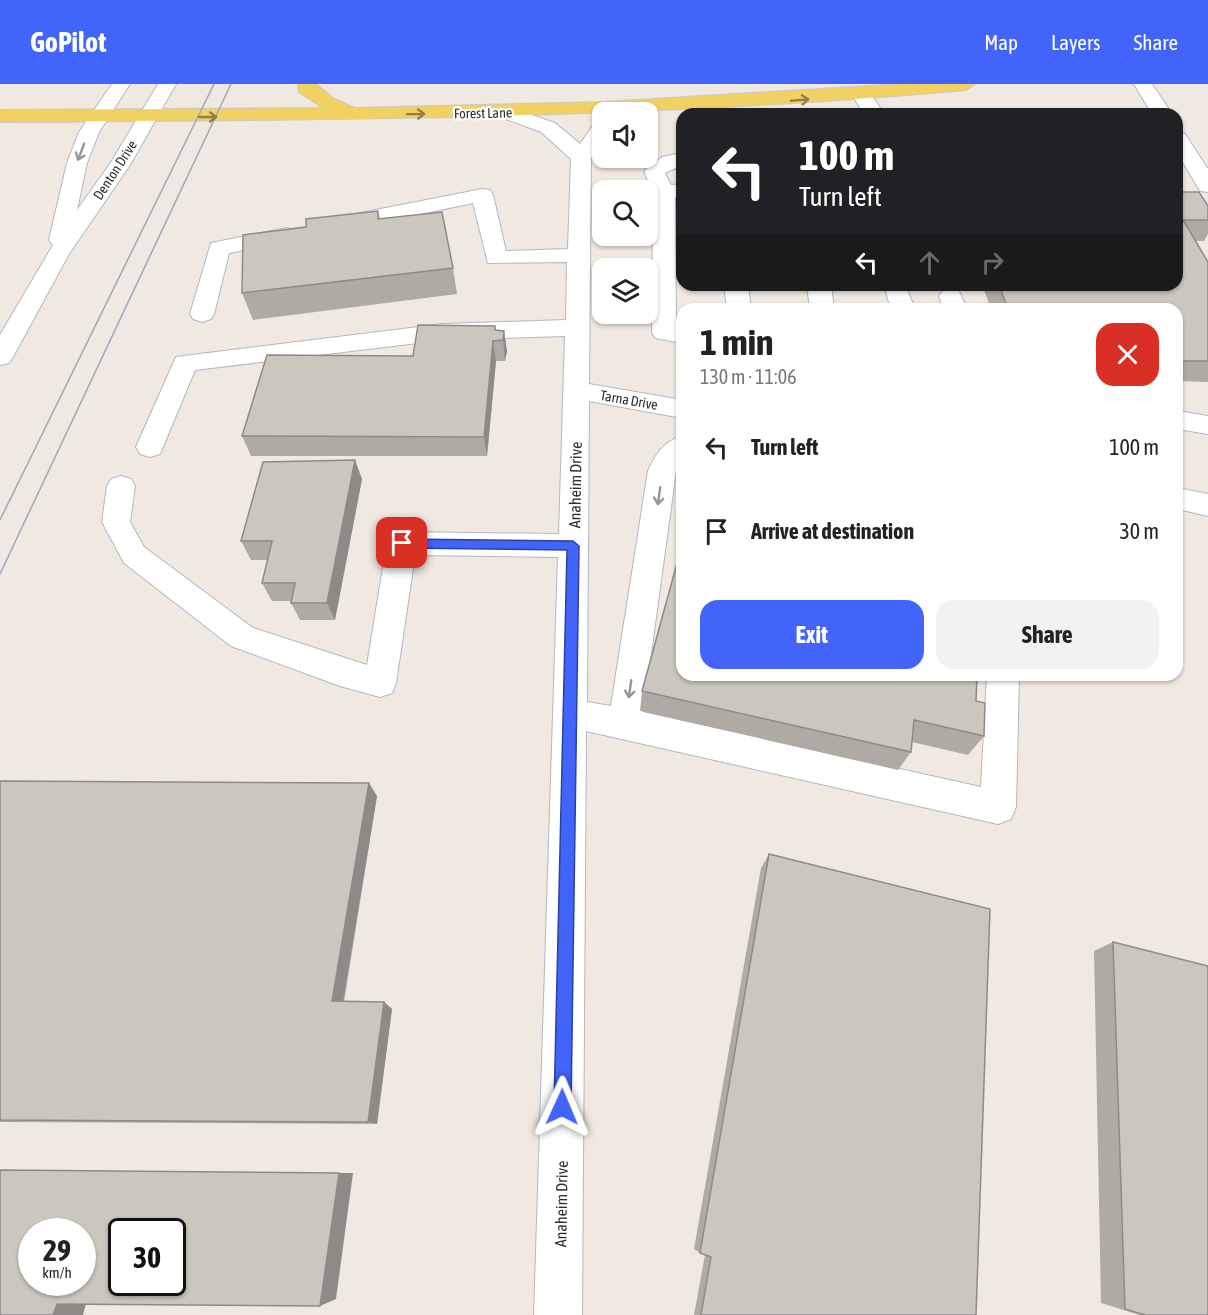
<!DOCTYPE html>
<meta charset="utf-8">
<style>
body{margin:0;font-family:"Asap Condensed",sans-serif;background:#f2f2f2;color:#222;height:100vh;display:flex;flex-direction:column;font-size:22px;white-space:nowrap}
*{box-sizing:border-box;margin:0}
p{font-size:20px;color:#767676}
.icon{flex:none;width:33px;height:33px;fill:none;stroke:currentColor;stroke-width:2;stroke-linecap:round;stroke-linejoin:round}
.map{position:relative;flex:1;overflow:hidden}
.drawer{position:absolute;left:676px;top:219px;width:507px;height:378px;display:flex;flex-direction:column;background:#fff;border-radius:18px;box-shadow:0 2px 4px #0004}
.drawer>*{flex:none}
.guide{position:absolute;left:676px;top:24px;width:507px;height:183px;border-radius:18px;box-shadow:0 2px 4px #0004;background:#202124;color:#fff;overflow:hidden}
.tools{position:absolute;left:592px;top:18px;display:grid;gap:12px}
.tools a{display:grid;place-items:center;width:66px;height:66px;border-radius:12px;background:#fff;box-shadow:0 2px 4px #0004;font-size:30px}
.speed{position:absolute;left:18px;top:1134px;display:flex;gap:12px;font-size:30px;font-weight:700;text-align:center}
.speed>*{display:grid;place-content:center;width:78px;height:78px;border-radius:50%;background:#fff;box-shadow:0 2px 4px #0004;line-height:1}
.speed small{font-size:15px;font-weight:400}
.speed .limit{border:3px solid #111;border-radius:9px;background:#fff;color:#111}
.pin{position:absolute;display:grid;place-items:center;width:51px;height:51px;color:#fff;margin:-26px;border-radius:12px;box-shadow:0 3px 9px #0006}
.me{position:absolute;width:66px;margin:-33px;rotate:1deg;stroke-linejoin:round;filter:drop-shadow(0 0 4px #0008)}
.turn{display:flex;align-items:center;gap:21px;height:126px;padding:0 24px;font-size:27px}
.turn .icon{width:78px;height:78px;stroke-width:2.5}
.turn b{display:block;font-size:42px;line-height:51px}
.lanes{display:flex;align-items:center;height:57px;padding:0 24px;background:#0003;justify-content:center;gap:30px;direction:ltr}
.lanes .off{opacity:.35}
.round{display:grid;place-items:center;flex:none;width:63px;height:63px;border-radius:18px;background:#f2f2f2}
.headline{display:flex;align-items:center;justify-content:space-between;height:102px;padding:0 24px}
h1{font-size:36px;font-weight:700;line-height:45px}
.button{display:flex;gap:12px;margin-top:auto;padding:12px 24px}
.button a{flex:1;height:69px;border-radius:18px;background:#4264fb;color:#fff;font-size:24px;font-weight:700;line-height:69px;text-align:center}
.button a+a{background:#f2f2f2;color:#222}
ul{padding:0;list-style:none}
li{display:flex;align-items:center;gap:18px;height:84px;padding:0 24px}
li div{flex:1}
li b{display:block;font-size:22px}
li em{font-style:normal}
header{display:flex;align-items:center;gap:36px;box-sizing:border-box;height:84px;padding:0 30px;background:#4264fb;color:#fff}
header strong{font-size:28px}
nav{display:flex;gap:33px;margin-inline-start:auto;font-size:21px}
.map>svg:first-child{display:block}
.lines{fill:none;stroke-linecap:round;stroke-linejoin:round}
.minor-casing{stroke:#b4b7c1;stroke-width:2}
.major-casing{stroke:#c9c9c9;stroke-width:2}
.minor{fill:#fff;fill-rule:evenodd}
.major{fill:#f2d163;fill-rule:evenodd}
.tram{stroke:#a3a6b8;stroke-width:1.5}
.wall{fill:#afaba4}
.shaded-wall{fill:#8e8b86}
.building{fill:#cbc7bf;stroke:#8e8b86;stroke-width:1.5;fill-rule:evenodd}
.oneway{stroke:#908048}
.oneway2{stroke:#969696}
.route{fill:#4264fb;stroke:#2b41a3;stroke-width:1.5}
.labels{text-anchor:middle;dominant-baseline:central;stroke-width:4.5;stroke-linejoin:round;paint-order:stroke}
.far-street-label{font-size:14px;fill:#2e2e2e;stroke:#fff}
.street-label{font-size:16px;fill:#2e2e2e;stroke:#fff}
</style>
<header>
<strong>GoPilot</strong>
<nav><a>Map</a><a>Layers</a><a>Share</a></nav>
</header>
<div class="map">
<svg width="1208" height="1231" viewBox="0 0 1208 1231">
<rect width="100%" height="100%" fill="#efe9e1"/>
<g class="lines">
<defs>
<g id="minor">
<polygon points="112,0 130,0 99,48 87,79 77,126 110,80 158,0 176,0 130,81 69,170 13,273 9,279 0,281 0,251 53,161 49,156 67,79 79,48"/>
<polygon points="1134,0 1152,0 1172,30 1152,30"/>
<polygon points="862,5 869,7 884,30 864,30 852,11"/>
<path d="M505,22L555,39L580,60L596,37L603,35V56L591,74L589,300L682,316V334L589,317L587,618L611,622L648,387C656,370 663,358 682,352V376L676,387L643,628L981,703L987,591H1019L1016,723L1011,735L998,740L586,647L582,1231H534L558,473L415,471L396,599L392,609L380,613L340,602L231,562L124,479L102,438L107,402L111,395L121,392L131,395L135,402L130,438L144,463L253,544L367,581L387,459L392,451L402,448L559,450L565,252L443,256L195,286L160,370L150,373L140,370L136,363L176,273L443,240L566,236L567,178L488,179L473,119L335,148L327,146L324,141L327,136L335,134L482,105L490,106L493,111L506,167L568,165L571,75L541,48L498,32L495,28L498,24Z"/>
<polygon points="1178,48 1185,50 1208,85 1208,108 1200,107 1178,70"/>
<polygon points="682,69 682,81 665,89 671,101 682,100 682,112 675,114 676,242 682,243 682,259 655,254 652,248 653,109 644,87 662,73"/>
<polygon points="287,144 295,146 298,151 295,156 229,169 214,230 211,235 202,238 193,235 190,230 211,159"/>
<polygon points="724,201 748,201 751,225 727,225"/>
<polygon points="807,201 831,201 834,225 810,225"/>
<polygon points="899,201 906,203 915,225 891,225 886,208 890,203"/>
<polygon points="951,205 959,207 967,225 943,225 939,212 943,207"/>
<polygon points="1178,327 1208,332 1208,350 1178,345"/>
<polygon points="1178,404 1208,410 1208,432 1178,425"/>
</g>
<path id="major" d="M298,0H316L334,15L355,24L604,18L902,0H975L966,6C644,35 324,36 0,38V26L323,24L299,8Z"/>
</defs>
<use href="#minor" class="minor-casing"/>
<use href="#major" class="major-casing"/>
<use href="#minor" class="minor"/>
<use href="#major" class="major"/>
<g class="tram">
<polyline points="0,436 214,0"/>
<polyline points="0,490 231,0"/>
</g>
</g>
<g class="wall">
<polygon points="1178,108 1208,122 1208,150 1204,157 1195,157 1208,178 1208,298 1178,297 1178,225 991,225 983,203 926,203 925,201 1178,201"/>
<polygon points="378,127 380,135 453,184 457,210 253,236 242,209 306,143"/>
<polygon points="496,246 504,247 507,267 505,277 496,277 487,372 251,372 242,352 413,272"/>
<polygon points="362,395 335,536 300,536 291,519 291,517 272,517 262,499 268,476 251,476 241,457"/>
<polygon points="642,607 976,617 984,652 968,671 912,658 911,668 898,686 640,627"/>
<polygon points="0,697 377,712 344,918 384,918 392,925 377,1040 0,1038"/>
<polygon points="769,770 976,1231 694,1231 705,1171 700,1169 694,1165 761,784"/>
<polygon points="1113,858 1208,1231 1140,1231 1101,1219 1094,867"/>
</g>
<g class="shaded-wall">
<polygon points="504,247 507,267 505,277 503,256"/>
<polygon points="493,257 496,277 487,372 484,353"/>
<polygon points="355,376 362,395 335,536 327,519"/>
<polygon points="369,699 377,712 342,924 332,917"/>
<polygon points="384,918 392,925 377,1040 368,1038"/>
<polygon points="339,1089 353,1089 336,1215 320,1222"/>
<polygon points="88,1212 83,1231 53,1231 57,1220"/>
</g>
<g class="building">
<polygon points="1178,108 1199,108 1208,122 1208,136 1183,136 1208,178 1208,277 1178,277 1178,225 1008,225 999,201 1178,201"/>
<polygon points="378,127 378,135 442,128 453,184 242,209 243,151 306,143 306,135"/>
<polygon points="418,241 495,242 495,246 504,247 503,256 493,257 484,353 242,352 267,271 413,272"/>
<polygon points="355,376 327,519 291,519 295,499 262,499 272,457 241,457 263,378"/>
<polygon points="682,461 682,591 977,591 976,617 985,619 984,652 914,636 911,668 642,607"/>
<polygon points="0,697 369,699 332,917 384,918 368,1038 0,1036"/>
<polygon points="769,770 990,825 976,1231 701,1231 711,1173 700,1169"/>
<polygon points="1113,858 1208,882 1208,1231 1145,1231 1125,1225"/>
<path d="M0,1086L339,1089L320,1222L57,1220L53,1231H0ZM32,1148H82V1198H32ZM122,1148H172V1198H122Z"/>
</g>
<defs><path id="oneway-shaft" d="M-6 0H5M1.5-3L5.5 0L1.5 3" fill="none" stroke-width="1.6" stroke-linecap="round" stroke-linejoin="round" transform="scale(1.5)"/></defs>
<g class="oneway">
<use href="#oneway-shaft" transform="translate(800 16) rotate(-5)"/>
<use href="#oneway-shaft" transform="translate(416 30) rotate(-1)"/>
<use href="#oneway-shaft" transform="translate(208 33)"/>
</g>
<g class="oneway2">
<use href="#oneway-shaft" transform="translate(81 68) rotate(111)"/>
<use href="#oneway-shaft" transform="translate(659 412) rotate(98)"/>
<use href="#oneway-shaft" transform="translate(630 605) rotate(98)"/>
</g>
<polygon class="route" points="402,455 573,457 579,462 571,1023 569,1029 562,1031 556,1029 554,1023 567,466 402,464 396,459"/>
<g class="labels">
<g class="far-street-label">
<text transform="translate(483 29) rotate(-1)">Forest Lane</text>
<text transform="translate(115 86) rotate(-57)">Denton Drive</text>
<text transform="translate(629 316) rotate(10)">Tarna Drive</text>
</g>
<g class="street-label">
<text transform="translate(575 401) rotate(-89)">Anaheim Drive</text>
<text transform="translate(561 1120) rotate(-89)">Anaheim Drive</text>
</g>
</g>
</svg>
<div class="tools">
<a><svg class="icon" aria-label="sound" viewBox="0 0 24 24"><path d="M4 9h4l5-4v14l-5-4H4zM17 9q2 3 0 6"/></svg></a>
<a><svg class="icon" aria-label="search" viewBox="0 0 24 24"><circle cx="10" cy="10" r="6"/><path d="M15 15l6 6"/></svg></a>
<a><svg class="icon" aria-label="layers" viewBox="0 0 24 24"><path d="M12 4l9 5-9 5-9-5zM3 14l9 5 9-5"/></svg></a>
</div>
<div class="speed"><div>29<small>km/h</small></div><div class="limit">30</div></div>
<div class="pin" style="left:402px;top:459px;background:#d93025"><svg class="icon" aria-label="arrive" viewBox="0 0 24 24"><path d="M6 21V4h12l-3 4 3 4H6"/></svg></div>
<svg class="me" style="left:562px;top:1023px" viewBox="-20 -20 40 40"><path d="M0-17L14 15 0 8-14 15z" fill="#4264fb" stroke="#fff" stroke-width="4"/></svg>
<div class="guide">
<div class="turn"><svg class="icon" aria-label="left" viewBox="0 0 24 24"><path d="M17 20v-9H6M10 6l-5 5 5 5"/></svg><div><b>100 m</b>Turn left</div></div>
<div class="lanes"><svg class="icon" aria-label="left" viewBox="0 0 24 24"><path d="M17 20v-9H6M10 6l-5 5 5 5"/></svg><svg class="icon off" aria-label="ahead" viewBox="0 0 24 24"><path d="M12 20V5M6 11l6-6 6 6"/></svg><svg class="icon off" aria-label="right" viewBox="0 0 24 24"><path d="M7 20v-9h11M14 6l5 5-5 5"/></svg></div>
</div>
<section class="drawer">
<div class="headline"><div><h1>1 min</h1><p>130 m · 11:06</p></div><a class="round" style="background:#d93025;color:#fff"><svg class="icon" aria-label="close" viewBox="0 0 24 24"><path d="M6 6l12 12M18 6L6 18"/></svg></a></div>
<ul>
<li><svg class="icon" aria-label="left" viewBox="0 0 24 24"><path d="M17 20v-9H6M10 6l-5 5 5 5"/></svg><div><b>Turn left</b></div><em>100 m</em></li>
<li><svg class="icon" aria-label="arrive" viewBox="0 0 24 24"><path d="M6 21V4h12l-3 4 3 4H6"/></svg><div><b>Arrive at destination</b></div><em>30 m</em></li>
</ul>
<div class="button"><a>Exit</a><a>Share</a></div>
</section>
</div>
